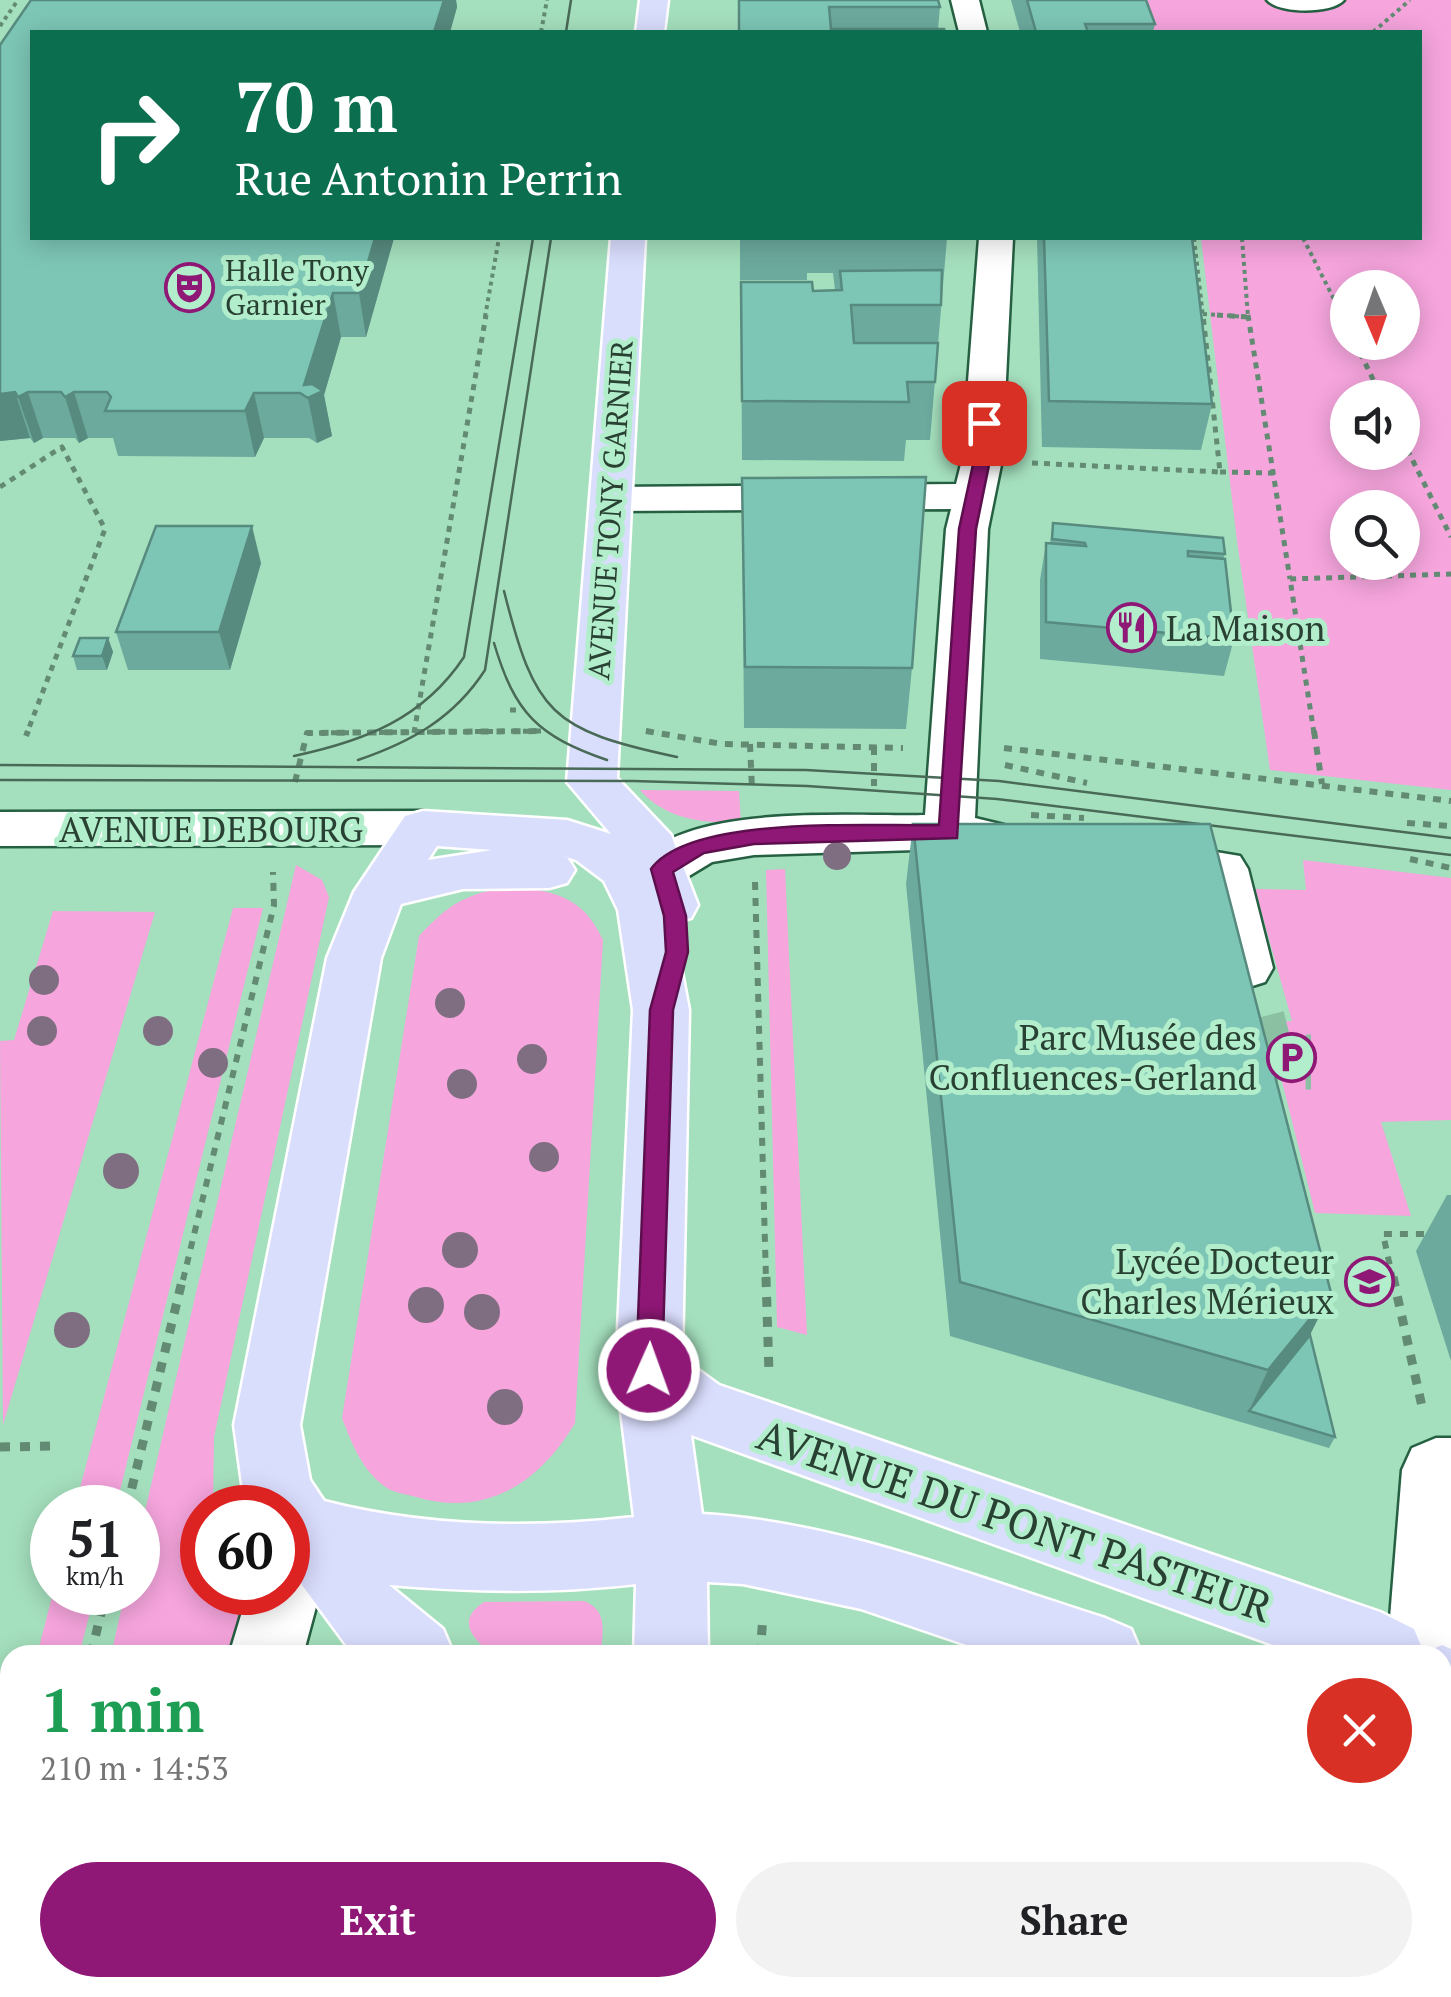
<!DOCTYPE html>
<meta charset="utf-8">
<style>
body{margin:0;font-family:"PT Serif",serif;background:#f2f2f2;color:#202124;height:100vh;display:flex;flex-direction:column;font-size:38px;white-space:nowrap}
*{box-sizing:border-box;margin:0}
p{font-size:32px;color:#757577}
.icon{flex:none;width:55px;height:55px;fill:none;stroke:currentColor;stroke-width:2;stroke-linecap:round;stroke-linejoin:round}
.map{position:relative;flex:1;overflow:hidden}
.details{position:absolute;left:0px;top:1645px;width:1452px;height:352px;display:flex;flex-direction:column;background:#fff;border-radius:30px 30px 0 0;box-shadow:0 5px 25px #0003}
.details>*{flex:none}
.guide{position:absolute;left:30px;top:30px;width:1392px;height:210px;border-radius:0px;box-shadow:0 5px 25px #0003;background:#0b6e4f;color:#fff;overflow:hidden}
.needle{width:65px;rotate:178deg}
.fabs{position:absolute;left:1330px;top:270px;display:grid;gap:20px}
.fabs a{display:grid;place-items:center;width:90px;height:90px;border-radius:50%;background:#fff;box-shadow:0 5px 25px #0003;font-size:50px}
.speed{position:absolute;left:30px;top:1485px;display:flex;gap:20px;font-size:50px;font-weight:700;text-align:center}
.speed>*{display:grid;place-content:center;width:130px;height:130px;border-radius:50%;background:#fff;box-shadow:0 5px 25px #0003;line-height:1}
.speed small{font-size:25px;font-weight:400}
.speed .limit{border:15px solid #d22;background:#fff;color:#111}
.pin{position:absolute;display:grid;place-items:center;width:85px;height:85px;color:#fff;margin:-42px;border-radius:20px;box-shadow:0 5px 15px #0006}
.me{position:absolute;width:110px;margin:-55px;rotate:2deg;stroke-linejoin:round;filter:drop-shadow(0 0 8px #0008)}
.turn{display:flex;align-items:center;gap:35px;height:210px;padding:0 40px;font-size:45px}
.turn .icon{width:130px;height:130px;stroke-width:2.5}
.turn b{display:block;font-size:70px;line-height:85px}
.round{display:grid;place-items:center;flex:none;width:105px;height:105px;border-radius:52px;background:#f2f2f2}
.overview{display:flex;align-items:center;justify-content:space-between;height:170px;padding:0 40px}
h1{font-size:60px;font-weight:800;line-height:75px;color:#1e9e55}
.primary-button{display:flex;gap:20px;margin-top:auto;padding:20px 40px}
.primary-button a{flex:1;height:115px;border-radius:60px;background:#8f1776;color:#fff;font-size:40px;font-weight:800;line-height:115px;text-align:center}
.primary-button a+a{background:#f2f2f2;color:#202124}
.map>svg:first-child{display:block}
.green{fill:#f6a5dd;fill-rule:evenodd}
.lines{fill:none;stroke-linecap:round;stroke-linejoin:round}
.minor-tunnel{stroke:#8cc0a2;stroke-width:55;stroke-dasharray:55 28;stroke-linecap:butt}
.minor-casing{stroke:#266043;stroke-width:5}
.major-casing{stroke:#fff;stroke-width:5}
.path-far3{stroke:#638b74;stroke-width:4;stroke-dasharray:4 4;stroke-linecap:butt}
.path-far2{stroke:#638b74;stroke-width:5;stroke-dasharray:6 6;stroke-linecap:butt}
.path-far1{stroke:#638b74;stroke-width:6;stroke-dasharray:8 8;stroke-linecap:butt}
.path{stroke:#638b74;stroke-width:9;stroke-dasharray:10 10;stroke-linecap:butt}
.minor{fill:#fff;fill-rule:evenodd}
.major{fill:#dadefd;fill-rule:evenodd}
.tram{stroke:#496a57;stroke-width:2.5}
.tree{fill:#7f6e81}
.wall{fill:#6caa9d}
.shaded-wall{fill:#588b7f}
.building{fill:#7dc6b6;stroke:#588b7f;stroke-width:2.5}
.route{fill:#8f1776;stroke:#5d0f4d;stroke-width:2.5}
.labels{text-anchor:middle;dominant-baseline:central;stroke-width:10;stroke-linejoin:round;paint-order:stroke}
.far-poi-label{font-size:30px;fill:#294133;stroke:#b2eecb;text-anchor:start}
.far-street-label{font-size:30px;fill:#294133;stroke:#b2eecb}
.poi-label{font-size:35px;fill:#294133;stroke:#b2eecb;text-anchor:end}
.street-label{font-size:35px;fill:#294133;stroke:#b2eecb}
.near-street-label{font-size:42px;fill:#294133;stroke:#b2eecb}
</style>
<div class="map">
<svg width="1451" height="1997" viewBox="0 0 1451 1997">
<rect width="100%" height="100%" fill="#a5e0be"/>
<g class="green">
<path d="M1125,0H1451V790L1270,770L1237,541L1201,238H1420V32H1139ZM1348,288H1402V342H1348ZM1348,398H1402V452H1348ZM1348,508H1402V562H1348Z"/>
<path d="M640,790L739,791L741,823C704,823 666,820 640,790Z"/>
<polygon points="1303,860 1451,878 1451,1120 1381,1122 1411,1216 1315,1213 1267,1022 1292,1021 1255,889 1306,890"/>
<polygon points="296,865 322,880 329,897 214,1437 213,1507 202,1508 202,1592 238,1593 245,1625 238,1655 111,1655 125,1593 138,1592 138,1541"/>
<polygon points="785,869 807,1335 777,1327 766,870"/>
<path d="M508,887C553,890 583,896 603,940L575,1423C540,1482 487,1518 416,1497C407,1494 394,1493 387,1488C362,1471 352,1444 342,1418L419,936C449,904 465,894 508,887Z"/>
<polygon points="233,908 263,908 116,1507 75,1507"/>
<polygon points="53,911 155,912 3,1425 0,1041 14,1040"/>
<polygon points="53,1593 95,1593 79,1655 37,1655"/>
<path d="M584,1601C609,1611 602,1632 601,1655H493C473,1639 455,1621 484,1602Z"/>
</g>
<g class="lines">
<polyline class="minor-tunnel" points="1257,1018 1268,1062 1311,1062"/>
<defs>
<g id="minor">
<polygon points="951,0 979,0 987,32 959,32"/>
<path d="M1267,0H1344C1332,14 1279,14 1267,0Z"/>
<path d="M979,238H1013L1002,460L988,529L975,818L1004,825L1011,837L1004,849L986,855L949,849L754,855L712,862L679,882L661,887L643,882L635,869C675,801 855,817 925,815L946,529L951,509L612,511L597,508L591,499L597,490L612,487L956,484L962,460Z"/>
<polygon points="423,811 441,816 448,828 441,840 423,845 0,846 0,812"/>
<polygon points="1150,841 1240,856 1248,869 1273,968 1265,982 1246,988 1227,982 1219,968 1200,884 1132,872 1124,859 1132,846"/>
<polygon points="1436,1438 1451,1438 1451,1678 1442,1684 1442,1655 1387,1655 1402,1470 1412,1448"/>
<polygon points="288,1559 309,1567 320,1592 303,1655 229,1655 248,1592 288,1592"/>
<polygon points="10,1841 10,1922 0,1926 0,1846"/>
</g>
<g id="major">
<polygon points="640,0 668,0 664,32 636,32"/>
<path d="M611,238H645L617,778L671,835L698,905L691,918L673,924L689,1010L682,1358L719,1385L1380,1612L1414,1629L1424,1653L1442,1645L1451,1649V1723L1442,1719V1655H1301L691,1435L702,1514C841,1522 974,1577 1105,1618L1131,1629L1142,1655H996L861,1609L743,1584L707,1582L708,1655H634L636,1584C553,1594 472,1592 389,1585L443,1629L454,1655H358L347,1646L288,1566V1508H250L243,1491L234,1425L327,958L354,892L405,816L423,811L567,820L611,834L567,782ZM437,846L492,850L428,860ZM560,855L576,860L604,881L618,910L633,1010L616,1371L634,1517C530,1529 425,1527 324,1501L310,1480L300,1425L381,958L401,904L463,889L549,888L567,883L575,870L567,857Z"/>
<polygon points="1442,1723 1451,1725 1451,1801 1442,1799"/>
<rect x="509" y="1988" width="82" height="9"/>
<rect x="634" y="1988" width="82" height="9"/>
</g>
</defs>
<use href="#minor" class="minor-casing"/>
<use href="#major" class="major-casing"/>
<g class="path-far3">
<polyline points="0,26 18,0"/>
<polyline points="541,32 547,0"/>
<polyline points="1373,32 1410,0"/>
<polyline points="1194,238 1203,317"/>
<polyline points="1242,238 1248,317"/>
<polyline points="1303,238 1343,317"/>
<polyline points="1203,314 1248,317"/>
<polyline points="485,317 499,238"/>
</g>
<g class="path-far2">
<polyline points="1217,315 1248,317"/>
<polyline points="1248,315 1290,579"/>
<polyline points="1341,315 1348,328"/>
<polyline points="1355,342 1382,398"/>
<polyline points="1402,439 1451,537"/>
<polyline points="1032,463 1220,472 1203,315"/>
<polyline points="1220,472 1274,473"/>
<polyline points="0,487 62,447 105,529 27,733"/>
<polyline points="510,710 520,710"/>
<polyline points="646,731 658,733"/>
<polyline points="307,733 544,731"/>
<polyline points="414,733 486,315"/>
<polyline points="1314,733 1290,579 1451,574"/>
</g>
<g class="path-far1">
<polyline points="646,731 722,744 903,748"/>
<polyline points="1314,731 1322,784"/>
<polyline points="26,736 28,731"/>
<polyline points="750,744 752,789"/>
<polyline points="874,747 874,786"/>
<polyline points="1004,748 1451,801"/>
<polyline points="1005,765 1087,783"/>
<polyline points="295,782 307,733 544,731"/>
<polyline points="1031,815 1084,818"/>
<polyline points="1407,823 1451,826"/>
<polyline points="1410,859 1451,868"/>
<polyline points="755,882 766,1280"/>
<polyline points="183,1280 274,905 273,872"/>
<polyline points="1393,1280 1383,1234 1430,1234"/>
</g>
<g class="path">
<polyline points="766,1277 769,1374"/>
<polyline points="1393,1277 1423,1411"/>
<polyline points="0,1447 56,1446"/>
<polyline points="127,1508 183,1277"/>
<polyline points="91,1655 106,1592"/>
<polyline points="760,1655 763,1616"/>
</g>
<use href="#minor" class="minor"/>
<use href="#major" class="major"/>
<g class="tram">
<polyline points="566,32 571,0"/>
<path d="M504,591C535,714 551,730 677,757"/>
<path d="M494,643C515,714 538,736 607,760"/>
<path d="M294,756C364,741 423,719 464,657L533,238"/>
<path d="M358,760C411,742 454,718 485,670L551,238"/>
<polyline points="0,765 806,770 999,781 1451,838"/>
<polyline points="0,780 633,781 807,786 997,799 1451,855"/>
</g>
</g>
<g class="tree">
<circle cx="837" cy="856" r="14"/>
<circle cx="44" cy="980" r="15"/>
<circle cx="450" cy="1003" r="15"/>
<circle cx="42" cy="1031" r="15"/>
<circle cx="158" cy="1031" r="15"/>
<circle cx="532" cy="1059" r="15"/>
<circle cx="213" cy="1063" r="15"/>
<circle cx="462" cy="1084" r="15"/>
<circle cx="544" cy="1157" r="15"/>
<circle cx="121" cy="1171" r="18"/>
<circle cx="460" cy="1250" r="18"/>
<circle cx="426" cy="1305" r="18"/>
<circle cx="482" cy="1312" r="18"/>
<circle cx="72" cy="1330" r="18"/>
<circle cx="505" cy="1407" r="18"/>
</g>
<g class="wall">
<polygon points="31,0 456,0 457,7 450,32 32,32 32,238 394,238 366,337 341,337 324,395 332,436 317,443 309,438 264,438 255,457 118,456 113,438 88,438 79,443 75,438 43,438 34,443 30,438 0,441 0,45"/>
<polygon points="738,0 940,7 938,29 739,32"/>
<polygon points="1011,0 1146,0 1155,24 1153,32 1020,32"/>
<polygon points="740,238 947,238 930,440 906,440 904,461 742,460 741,282 813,291 835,290 833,273 807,273 807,280 740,280"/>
<polygon points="1037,238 1192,238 1212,404 1201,450 1042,447"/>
<polygon points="742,478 912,668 906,729 744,728"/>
<polygon points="1053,523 1225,554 1223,559 1234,639 1224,676 1040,659 1040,580 1046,543 1050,543"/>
<polygon points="261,563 230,670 128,670 116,632"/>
<polygon points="108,638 113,652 107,670 77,670 73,656"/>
<polygon points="913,824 1310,1335 1335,1437 1329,1448 950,1336 906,884"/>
<polygon points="1447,1195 1451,1195 1451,1361 1416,1251"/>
<polygon points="1116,1988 1442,1988 1451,1997 1143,1997"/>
</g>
<g class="shaded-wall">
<polygon points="444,0 456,0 457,7 450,32 434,32"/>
<polygon points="375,238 394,238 366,337 359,293"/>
<polygon points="333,293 341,337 324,395 332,436 317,443 308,398 304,385"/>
<polygon points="15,392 30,438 0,441 0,394"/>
<polygon points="28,392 43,438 34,443 18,397"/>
<polygon points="74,392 88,438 79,443 65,397"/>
<polygon points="254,393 264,438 255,457 245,411"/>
<polygon points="252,526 261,563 230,670 219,632"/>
<polygon points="108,638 113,652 107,670 102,656"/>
<polygon points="1331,1293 1304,1347 1249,1411 1268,1370"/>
</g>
<g class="building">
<polygon points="31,0 444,0 434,32 32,32 32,238 375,238 359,293 333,293 304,385 312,384 323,391 308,398 300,393 254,393 245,411 105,411 111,397 107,392 74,392 65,397 61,392 28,392 18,397 15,392 0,394 0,45"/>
<polygon points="739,0 938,0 940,7 829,7 831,29 944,29 945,32 739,32"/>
<polygon points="1027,0 1146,0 1155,24 1085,24 1088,32 1036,32"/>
<polygon points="1044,238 1192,238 1212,404 1049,401"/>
<polygon points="942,270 941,305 851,305 854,343 938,343 935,382 907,382 909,402 742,401 741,282 812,282 813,291 842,290 840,271"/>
<polygon points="926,477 912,668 745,667 742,478"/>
<polygon points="1053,523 1223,538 1225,554 1188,551 1188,556 1225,559 1234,639 1046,622 1046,543 1086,546 1085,543 1052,539"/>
<polygon points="156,526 252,526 219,632 116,632"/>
<polygon points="80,638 108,638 102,656 73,656"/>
<polygon points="913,824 1210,824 1331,1293 1268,1370 960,1282"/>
<polygon points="1310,1335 1335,1437 1249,1411"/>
<polygon points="1442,1880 1451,1883 1451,1997 1198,1997 1196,1988 1442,1988"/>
</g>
<path class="route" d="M984,418L993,423L990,460L976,529L957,838L754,844L704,853L673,872L686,916L688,952L673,1010L662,1370L659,1379L649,1383L639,1379L636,1370L650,1010L666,952L664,916L651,869C691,814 873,827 939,825L959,529L974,460L976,423Z"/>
<defs>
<symbol id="theatre-ring" viewBox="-11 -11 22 22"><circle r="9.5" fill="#b2eecb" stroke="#8f1776" stroke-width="1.5"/><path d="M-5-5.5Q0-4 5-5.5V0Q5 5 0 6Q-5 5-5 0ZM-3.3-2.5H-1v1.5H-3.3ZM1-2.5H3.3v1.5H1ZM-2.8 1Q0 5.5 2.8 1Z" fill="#8f1776"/></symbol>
<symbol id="restaurant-ring" viewBox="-11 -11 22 22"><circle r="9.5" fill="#b2eecb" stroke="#8f1776" stroke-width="1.5"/><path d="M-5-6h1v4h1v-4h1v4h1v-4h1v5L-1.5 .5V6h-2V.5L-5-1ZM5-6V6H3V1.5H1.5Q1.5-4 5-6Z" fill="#8f1776"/></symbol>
<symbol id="parking-ring" viewBox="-11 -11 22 22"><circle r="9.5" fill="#b2eecb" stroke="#8f1776" stroke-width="1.5"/><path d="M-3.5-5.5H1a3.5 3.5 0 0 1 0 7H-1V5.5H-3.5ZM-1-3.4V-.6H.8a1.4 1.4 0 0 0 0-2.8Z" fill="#8f1776"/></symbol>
<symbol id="school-ring" viewBox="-11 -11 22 22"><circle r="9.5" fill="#b2eecb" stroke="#8f1776" stroke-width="1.5"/><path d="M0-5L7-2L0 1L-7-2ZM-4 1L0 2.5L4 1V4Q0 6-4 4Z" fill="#8f1776"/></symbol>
</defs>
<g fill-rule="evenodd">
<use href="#theatre-ring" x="162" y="260" width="55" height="55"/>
<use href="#restaurant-ring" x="1104" y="600" width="55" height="55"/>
<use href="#parking-ring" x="1264" y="1030" width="55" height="55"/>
<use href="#school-ring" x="1342" y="1254" width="55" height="55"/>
</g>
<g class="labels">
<g class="far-poi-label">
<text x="225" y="270">Halle Tony<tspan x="225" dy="34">Garnier</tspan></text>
</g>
<g class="far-street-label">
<text transform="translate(610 510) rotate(-86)">AVENUE TONY GARNIER</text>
</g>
<g class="poi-label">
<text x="1166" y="628" text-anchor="start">La Maison</text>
<text x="1257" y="1037">Parc Musée des<tspan x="1257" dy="40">Confluences-Gerland</tspan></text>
<text x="1334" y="1261">Lycée Docteur<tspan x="1334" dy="40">Charles Mérieux</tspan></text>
</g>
<g class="street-label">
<text x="211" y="829">AVENUE DEBOURG</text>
</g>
<g class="near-street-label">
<text transform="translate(1015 1520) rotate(19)">AVENUE DU PONT PASTEUR</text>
</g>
</g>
</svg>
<div class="fabs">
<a><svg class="needle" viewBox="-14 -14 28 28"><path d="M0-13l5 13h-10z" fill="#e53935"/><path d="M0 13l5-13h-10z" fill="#757577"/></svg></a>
<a><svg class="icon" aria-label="sound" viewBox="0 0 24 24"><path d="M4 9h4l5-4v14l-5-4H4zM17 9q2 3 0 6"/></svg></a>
<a><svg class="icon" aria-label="search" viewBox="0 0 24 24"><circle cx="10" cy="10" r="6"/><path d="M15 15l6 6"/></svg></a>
</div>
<div class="speed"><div>51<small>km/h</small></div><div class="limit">60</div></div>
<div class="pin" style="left:984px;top:423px;background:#d93025"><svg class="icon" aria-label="arrive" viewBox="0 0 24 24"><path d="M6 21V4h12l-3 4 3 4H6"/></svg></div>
<svg class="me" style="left:649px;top:1370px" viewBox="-20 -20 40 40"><circle r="17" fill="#8f1776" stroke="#fff" stroke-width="3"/><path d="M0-11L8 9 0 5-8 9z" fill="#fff"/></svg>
<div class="guide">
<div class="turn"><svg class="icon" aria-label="right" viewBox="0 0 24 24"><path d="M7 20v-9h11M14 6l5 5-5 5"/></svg><div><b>70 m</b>Rue Antonin Perrin</div></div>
</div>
<section class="details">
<div class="overview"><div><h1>1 min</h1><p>210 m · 14:53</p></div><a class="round" style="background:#d93025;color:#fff"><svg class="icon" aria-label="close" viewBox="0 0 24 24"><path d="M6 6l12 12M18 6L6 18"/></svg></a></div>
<div class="primary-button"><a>Exit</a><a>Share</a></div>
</section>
</div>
